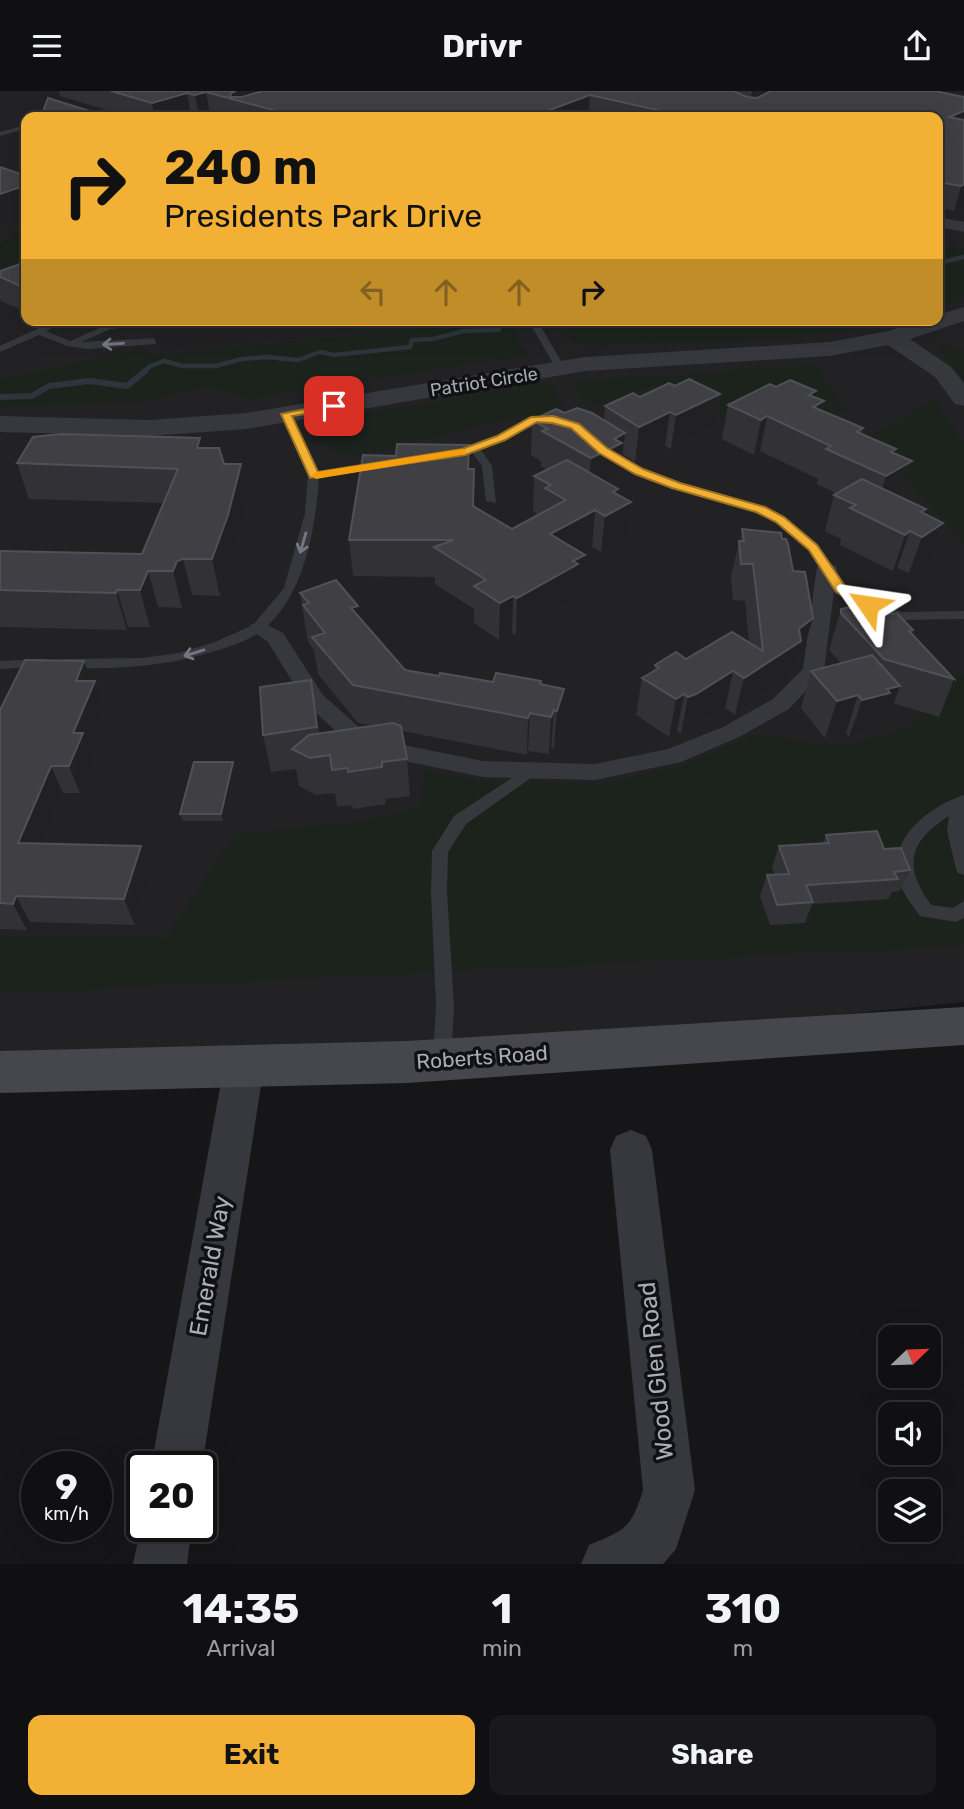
<!DOCTYPE html>
<style>
body{margin:0;font-family:Rubik,sans-serif;background:#19191b;color:#f1f3f6;height:100vh;display:flex;flex-direction:column;font-size:26px;white-space:nowrap}
*{box-sizing:border-box;margin:0}
p{font-size:23px;color:#9c9d9f}
.icon{flex:none;width:38px;height:38px;fill:none;stroke:currentColor;stroke-width:2;stroke-linecap:round;stroke-linejoin:round}
.map{position:relative;height:1473px;overflow:hidden}
.sheet{display:flex;flex-direction:column;background:#101012;flex:1}
.sheet>*{flex:none}
.hud{position:absolute;left:21px;top:21px;width:922px;height:214px;border-radius:14px;box-shadow:0 7px 28px #0002,0 0 0 2px #303032;background:#f2b134;color:#111;overflow:hidden}
.needle{width:46px;rotate:67deg}
.fabs{position:absolute;left:878px;top:1234px;display:grid;gap:14px}
.fabs a{display:grid;place-items:center;width:63px;height:63px;border-radius:14px;background:#101012;box-shadow:0 7px 28px #0002,0 0 0 2px #303032;font-size:35px}
.speed{position:absolute;left:21px;top:1360px;display:flex;gap:14px;font-size:35px;font-weight:700;text-align:center}
.speed>*{display:grid;place-content:center;width:91px;height:91px;border-radius:50%;background:#101012;box-shadow:0 7px 28px #0002,0 0 0 2px #303032;line-height:1}
.speed small{font-size:18px;font-weight:400}
.speed .limit{border:4px solid #111;border-radius:10px;background:#fff;color:#111}
.pin{position:absolute;display:grid;place-items:center;width:60px;height:60px;color:#fff;margin:-30px;border-radius:14px;box-shadow:0 4px 10px #0006}
.me{position:absolute;width:77px;margin:-38px;rotate:302deg;stroke-linejoin:round;filter:drop-shadow(0 0 5px #0008)}
.turn{display:flex;align-items:center;gap:24px;height:147px;padding:0 28px;font-size:32px}
.turn .icon{width:91px;height:91px;stroke-width:2.5}
.turn b{display:block;font-size:49px;line-height:60px}
.lanes{display:flex;align-items:center;height:66px;padding:0 28px;background:#0003;justify-content:center;gap:35px;direction:ltr}
.lanes .off{opacity:.35}
.eta{display:flex;justify-content:space-evenly;align-items:center;height:119px;text-align:center}
.eta b{font-size:42px;font-weight:700;line-height:49px}
.primary-button{display:flex;gap:14px;margin-top:auto;padding:14px 28px}
.primary-button a{flex:1;height:80px;border-radius:14px;background:#f2b134;color:#111;font-size:28px;font-weight:700;line-height:80px;text-align:center}
.primary-button a+a{background:#19191b;color:#f1f3f6}
header{display:flex;justify-content:space-between;align-items:center;height:91px;padding:0 28px;background:#101012;font-size:32px;font-weight:700}
.map>svg:first-child{display:block}
.built{fill:#222225;fill-rule:evenodd}
.green{fill:#1c231d}
.lines{fill:none;stroke-linecap:round;stroke-linejoin:round}
.stream-far1{stroke:#2c353c;stroke-width:4.5}
.stream{stroke:#2c353c;stroke-width:6}
.service{fill:#37383d;fill-rule:evenodd}
.pedestrian{fill:#37383d;fill-rule:evenodd}
.minor{fill:#37383d;fill-rule:evenodd}
.tertiary{fill:#37383d;fill-rule:evenodd}
.secondary{fill:#45474d;fill-rule:evenodd}
.wall{fill:#323236}
.shaded-wall{fill:#212124}
.building{fill:#3f3f44;stroke:#4f5156;stroke-width:2}
.oneway{stroke:#757881}
.route{fill:#f2b134;stroke:#9d7322;stroke-width:2}
.slow{fill:#f59e0b}
.labels{text-anchor:middle;dominant-baseline:central;stroke-width:7;stroke-linejoin:round;paint-order:stroke}
.far-street-label{font-size:18px;fill:#a8adb8;stroke:#111113}
.street-label{font-size:21px;fill:#a8adb8;stroke:#111113}
.near-street-label{font-size:24px;fill:#a8adb8;stroke:#111113}
</style>
<header><svg class="icon" aria-label="menu" viewBox="0 0 24 24"><path d="M4 6h16M4 12h16M4 18h16"/></svg>Drivr<svg class="icon" aria-label="share" viewBox="0 0 24 24"><path d="M12 15V3M7 8l5-5 5 5M5 13v7h14v-7"/></svg></header>
<div class="map">
<svg width="964" height="1473" viewBox="0 0 964 1473">
<rect width="100%" height="100%" fill="#161618"/>
<path class="built" d="M0,0H964V911L570,951L0,962ZM26,26H938V229H26Z"/>
<g class="green">
<polygon points="26,139 26,180 0,187 0,154 12,143"/>
<polygon points="942,153 964,158 964,207 938,216 938,157"/>
<polygon points="467,229 505,229 530,264 249,308 207,296 142,312 0,315 0,288 143,257 155,264 434,236"/>
<polygon points="557,229 892,229 814,244 585,255 571,250"/>
<polygon points="937,257 964,258 964,291"/>
<polygon points="816,274 848,321 800,319 775,312 722,327 652,296 590,316 568,291"/>
<polygon points="548,291 565,314 561,324 525,325 357,365 330,359 319,338 327,329"/>
<polygon points="934,307 964,353 964,452 868,348"/>
<polygon points="922,582 964,584 964,855 0,903 0,846 166,846 237,742 345,733 423,716 424,679 482,690 601,693 684,674 757,643 823,653 855,652 908,636 925,617"/>
</g>
<g class="lines">
<g class="stream-far1">
<polyline points="938,172 963,166"/>
<polyline points="143,282 150,275 164,270 183,275 215,275 242,268 266,266 298,269 320,261 334,264 410,256 412,249 433,248 464,240 499,239"/>
</g>
<polyline class="stream" points="0,306 32,305 49,295 89,290 127,295 145,280"/>
<g class="service">
<polygon points="26,34 26,38 0,45 0,41"/>
<polygon points="56,229 68,229 46,240 70,250 109,233 159,229 155,233 111,238 81,251 156,247 161,250 156,253 88,258 67,255 39,244 0,261 0,255"/>
<polygon points="528,229 537,229 565,277 563,279 557,279"/>
<path d="M286,320L291,323L318,381L382,371L387,374L382,377L319,387C315,439 305,503 263,539C244,555 183,570 157,573C134,576 83,580 61,575L59,572L61,569L66,568L142,567L179,562L215,551L253,534L284,497L305,422L308,385L281,323Z"/>
<polygon points="552,325 556,326 556,330 535,334 481,359 492,375 496,412 486,410 482,375 472,361 449,366 444,363 492,348 527,329"/>
<polygon points="606,358 643,378 680,392 765,416 784,427 817,453 845,495 873,511 902,521 964,520 964,528 901,529 863,517 836,501 808,458 776,431 757,420 672,396 635,382 602,363 602,359"/>
<polygon points="44,568 49,569 51,572 49,575 0,578 0,570"/>
<polygon points="530,675 538,680 535,684 466,733 448,761 447,801 454,915 451,969 449,975 442,977 435,975 433,969 436,915 431,801 432,760 454,725"/>
<path d="M964,704V784L958,782L956,778L947,739L949,725C908,751 903,775 931,814L953,817L964,810V827L956,831L920,825C912,813 901,801 898,787C888,747 930,715 964,704Z"/>
</g>
<polygon class="pedestrian" points="827,470 837,476 824,580 789,618 739,646 681,671 595,689 483,686 404,670 345,648 307,614 268,551 248,537 251,533 265,533 283,542 323,604 361,638 408,655 483,670 595,673 668,658 723,636 773,608 803,578 817,476"/>
<g class="minor">
<polygon points="938,126 964,131 964,141 938,136"/>
<polygon points="244,957 258,962 264,975 202,1376 151,1376 224,975 230,962"/>
<path d="M631,1039L646,1045L652,1059L695,1399L676,1458L663,1473H581L589,1454C625,1439 631,1438 643,1399L610,1059L616,1045Z"/>
<polygon points="142,1430 142,1435 192,1435 187,1473 133,1473"/>
</g>
<polygon class="tertiary" points="964,216 964,230 910,248 951,276 964,292 964,315 955,313 935,286 888,254 830,265 585,280 246,338 150,345 0,341 0,325 150,329 246,322 585,266 830,251 888,240 922,229 938,229 938,224"/>
<polygon class="secondary" points="964,916 964,954 407,992 0,1002 0,960 407,950"/>
</g>
<g class="wall">
<polygon points="59,0 964,0 964,114 954,120 938,117 938,26 221,26 210,23 199,26 191,24 183,26 130,26 60,5"/>
<polygon points="26,171 26,221 1,210 0,208 0,180"/>
<polygon points="675,295 720,303 714,337 671,358 665,355 635,371 623,363 621,377 619,378 618,387 608,392 618,404 631,411 627,447 601,461 592,456 581,462 582,500 575,504 575,510 516,544 512,542 499,549 474,532 474,518 435,493 435,486 353,485 349,449 396,365 469,354 469,378 474,416 512,438 539,424 533,420 534,385 547,379 541,375 541,370 531,364 532,329 565,322 604,329 605,315"/>
<polygon points="776,296 815,306 824,310 822,319 863,337 862,343 896,358 895,362 912,370 900,405 924,422 943,432 930,468 909,482 897,477 893,480 840,454 841,448 825,440 834,404 837,403 817,393 818,388 760,360 754,364 722,348 728,314"/>
<polygon points="202,357 224,373 248,409 236,460 220,505 192,504 186,507 182,517 158,516 150,536 128,536 127,539 0,536 0,460 142,463 163,412 29,408 17,372"/>
<polygon points="742,438 802,564 795,570 790,587 735,624 725,617 689,640 681,643 677,640 669,646 636,624 642,587 654,580 655,574 686,568 749,552 745,510 733,509 731,486 739,450 740,450"/>
<polygon points="300,502 359,526 405,579 439,585 493,591 541,590 541,594 564,598 561,635 554,657 551,656 549,663 528,660 527,664 402,640 407,668 410,705 385,708 386,713 353,718 352,714 337,716 335,702 316,704 299,695 296,678 271,681 263,644 311,589 319,642 375,635 358,632 318,583 314,559 308,551"/>
<polygon points="841,518 891,523 913,539 912,543 954,588 939,626 893,612 886,633 878,634 877,640 849,646 846,642 825,647 801,617 811,580 841,572 829,559"/>
<polygon points="84,570 91,590 95,590 105,617 89,658 93,670 80,702 63,702 42,753 151,782 135,834 30,831 27,839 0,838 0,619"/>
<polygon points="233,671 234,678 223,730 183,730 180,723"/>
<polygon points="826,744 884,758 910,779 900,800 892,801 888,808 812,813 805,832 770,834 760,805 767,784 775,784 772,776 779,755 823,752"/>
</g>
<g class="shaded-wall">
<polygon points="236,0 269,0 260,16 230,8 231,2"/>
<polygon points="752,0 792,0 749,20"/>
<polygon points="916,0 964,0 964,11"/>
<polygon points="206,1 210,23 199,26 195,4"/>
<polygon points="187,2 191,24 183,26 155,26 152,12"/>
<polygon points="590,4 588,26 531,26"/>
<polygon points="964,20 964,40 949,26"/>
<polygon points="964,93 964,114 954,120 961,95"/>
<polygon points="26,94 26,126 0,134 0,103"/>
<polygon points="26,195 26,208 23,196"/>
<polygon points="150,229 446,229 439,230 439,233 165,260 164,256 157,257"/>
<polygon points="720,303 714,337 671,358 676,324"/>
<polygon points="824,310 815,345 813,316"/>
<polygon points="670,321 665,355 635,371 639,336"/>
<polygon points="767,325 760,360 754,364 761,329"/>
<polygon points="625,342 621,377 619,378 618,387 588,402 591,367 614,348"/>
<polygon points="200,347 208,382 197,357"/>
<polygon points="896,358 888,384 912,370 900,405 875,421 886,385 891,361"/>
<polygon points="241,373 248,409 236,460 220,505 212,468"/>
<polygon points="618,398 616,419 631,411 627,447 601,461 605,425 613,401"/>
<polygon points="595,419 592,456 548,480 550,443"/>
<polygon points="943,432 930,468 909,482 922,446"/>
<polygon points="910,440 897,477 893,480 905,444"/>
<polygon points="585,464 582,500 575,504 575,510 516,544 517,507"/>
<polygon points="183,468 192,504 186,507 182,517 173,480 177,470"/>
<polygon points="148,480 158,516 150,536 140,499"/>
<polygon points="117,499 128,536 127,539 116,502"/>
<polygon points="513,505 512,542 499,549 500,512"/>
<polygon points="358,515 362,552 351,517"/>
<polygon points="813,527 802,564 795,570 790,587 735,624 744,587"/>
<polygon points="84,570 93,595 95,590 105,617 89,658 93,670 80,702 69,675 73,642 76,590"/>
<polygon points="733,580 725,617 689,640 681,643 688,606"/>
<polygon points="900,595 886,633 878,634 877,640 849,646 862,609 887,598"/>
<polygon points="564,598 561,635 554,657 557,620"/>
<polygon points="684,603 677,640 669,646 676,608"/>
<polygon points="858,604 846,642 825,647 837,610"/>
<polygon points="554,619 551,656 549,663 551,626"/>
<polygon points="530,622 528,660 527,664 528,627"/>
<polygon points="233,671 234,678 223,730 221,723"/>
<polygon points="51,675 63,702 31,779 18,752"/>
<polygon points="141,755 151,782 135,834 124,808"/>
<polygon points="16,805 30,831 27,839 13,813"/>
</g>
<g class="building">
<polygon points="111,0 236,0 231,2 230,6 242,6 263,0 733,0 747,6 757,7 771,0 935,0 964,6 964,20 949,26 964,29 964,93 961,95 938,91 938,26 689,26 590,4 531,26 299,26 287,23 277,26 272,26 273,19 206,1 195,4 187,2 152,12"/>
<polygon points="48,7 109,26 41,26"/>
<polygon points="0,76 26,85 26,94 0,103"/>
<polygon points="26,171 26,195 23,196 0,186 0,180"/>
<polygon points="159,229 186,229 159,232"/>
<polygon points="689,288 720,303 676,324 670,321 639,336 605,315 633,302 640,306 669,292 675,295"/>
<polygon points="790,289 816,300 809,304 824,310 813,316 863,337 857,341 896,358 891,361 912,370 886,385 826,358 831,355 767,325 761,329 728,314 770,293 776,296"/>
<polygon points="577,317 592,322 625,342 614,348 622,352 591,367 542,340 548,338 532,329 556,318 565,322"/>
<polygon points="61,343 200,347 197,357 219,357 224,373 241,373 228,424 212,468 183,468 177,470 173,480 148,480 140,499 117,499 116,502 0,499 0,460 142,463 178,378 17,372 33,346"/>
<polygon points="397,353 469,354 468,378 474,378 473,415 512,438 566,409 545,397 551,394 534,385 567,369 618,398 613,401 631,411 605,425 595,419 550,443 585,464 573,470 578,473 517,507 513,505 500,512 474,495 486,489 434,456 454,449 349,449 363,364 396,365"/>
<polygon points="862,388 926,418 921,421 943,432 922,446 910,440 905,444 850,417 856,414 834,404"/>
<polygon points="742,438 781,442 782,448 786,448 788,453 793,480 805,481 813,527 799,538 801,550 744,587 733,580 696,603 688,606 684,603 676,608 642,587 659,577 655,574 676,561 686,568 732,541 763,560 753,473 741,473 739,450 744,450"/>
<polygon points="336,489 358,515 351,517 405,579 439,585 440,582 493,591 496,582 541,590 540,593 564,598 557,620 554,619 551,626 530,622 528,627 353,594 312,546 325,542 303,514 309,512 300,502"/>
<polygon points="878,510 891,523 897,522 913,539 909,540 954,588 884,568 841,522 841,518"/>
<polygon points="872,564 900,595 887,598 890,602 862,609 858,604 837,610 811,580"/>
<polygon points="25,569 84,570 76,590 95,590 73,642 83,642 69,675 51,675 18,752 141,755 124,808 16,805 13,813 0,812 0,619"/>
<polygon points="311,589 317,636 263,644 260,596"/>
<polygon points="393,632 401,635 407,668 382,671 382,676 348,681 347,677 332,679 330,664 310,667 292,658 309,644"/>
<polygon points="194,671 233,671 221,723 180,723"/>
<polygon points="877,740 884,758 901,757 910,779 894,781 898,788 806,794 813,811 777,814 767,784 789,783 779,755 829,752 826,744"/>
</g>
<defs><path id="oneway-shaft" d="M-6 0H5M1.5-3L5.5 0L1.5 3" fill="none" stroke-width="1.6" stroke-linecap="round" stroke-linejoin="round" transform="scale(1.75)"/></defs>
<g class="oneway">
<use href="#oneway-shaft" transform="translate(113 253) rotate(176)"/>
<use href="#oneway-shaft" transform="translate(303 452) rotate(106)"/>
<use href="#oneway-shaft" transform="translate(194 562) rotate(163)"/>
</g>
<polygon class="route" points="334,312 339,315 338,318 292,325 318,381 462,358 497,345 531,326 553,325 579,333 607,357 643,378 680,392 765,416 784,426 817,454 845,495 875,514 868,518 864,517 836,501 809,459 776,431 756,421 672,397 635,383 599,362 571,337 552,332 537,331 505,349 465,364 310,387 281,323"/>
<polygon class="slow" points="462,358 466,359 466,363 316,388 311,385 316,381"/>
<g class="labels">
<g class="far-street-label">
<text transform="translate(484 291) rotate(-9)">Patriot Circle</text>
</g>
<g class="street-label">
<text transform="translate(482 966) rotate(-4)">Roberts Road</text>
</g>
<g class="near-street-label">
<text transform="translate(210 1175) rotate(-80)">Emerald Way</text>
<text transform="translate(656 1280) rotate(-96)">Wood Glen Road</text>
</g>
</g>
</svg>
<div class="fabs">
<a><svg class="needle" viewBox="-14 -14 28 28"><path d="M0-13l5 13h-10z" fill="#e53935"/><path d="M0 13l5-13h-10z" fill="#9c9d9f"/></svg></a>
<a><svg class="icon" aria-label="sound" viewBox="0 0 24 24"><path d="M4 9h4l5-4v14l-5-4H4zM17 9q2 3 0 6"/></svg></a>
<a><svg class="icon" aria-label="layers" viewBox="0 0 24 24"><path d="M12 4l9 5-9 5-9-5zM3 14l9 5 9-5"/></svg></a>
</div>
<div class="speed"><div>9<small>km/h</small></div><div class="limit">20</div></div>
<div class="pin" style="left:334px;top:315px;background:#d93025"><svg class="icon" aria-label="arrive" viewBox="0 0 24 24"><path d="M6 21V4h12l-3 4 3 4H6"/></svg></div>
<svg class="me" style="left:868px;top:514px" viewBox="-20 -20 40 40"><path d="M0-17L14 15 0 8-14 15z" fill="#f2b134" stroke="#fff" stroke-width="4"/></svg>
<div class="hud">
<div class="turn"><svg class="icon" aria-label="right" viewBox="0 0 24 24"><path d="M7 20v-9h11M14 6l5 5-5 5"/></svg><div><b>240 m</b>Presidents Park Drive</div></div>
<div class="lanes"><svg class="icon off" aria-label="left" viewBox="0 0 24 24"><path d="M17 20v-9H6M10 6l-5 5 5 5"/></svg><svg class="icon off" aria-label="ahead" viewBox="0 0 24 24"><path d="M12 20V5M6 11l6-6 6 6"/></svg><svg class="icon off" aria-label="ahead" viewBox="0 0 24 24"><path d="M12 20V5M6 11l6-6 6 6"/></svg><svg class="icon" aria-label="right" viewBox="0 0 24 24"><path d="M7 20v-9h11M14 6l5 5-5 5"/></svg></div>
</div>
</div>
<section class="sheet">
<div class="eta">
<div><b>14:35</b><p>Arrival</p></div>
<div><b>1</b><p>min</p></div>
<div><b>310</b><p>m</p></div>
</div>
<div class="primary-button"><a>Exit</a><a>Share</a></div>
</section>
